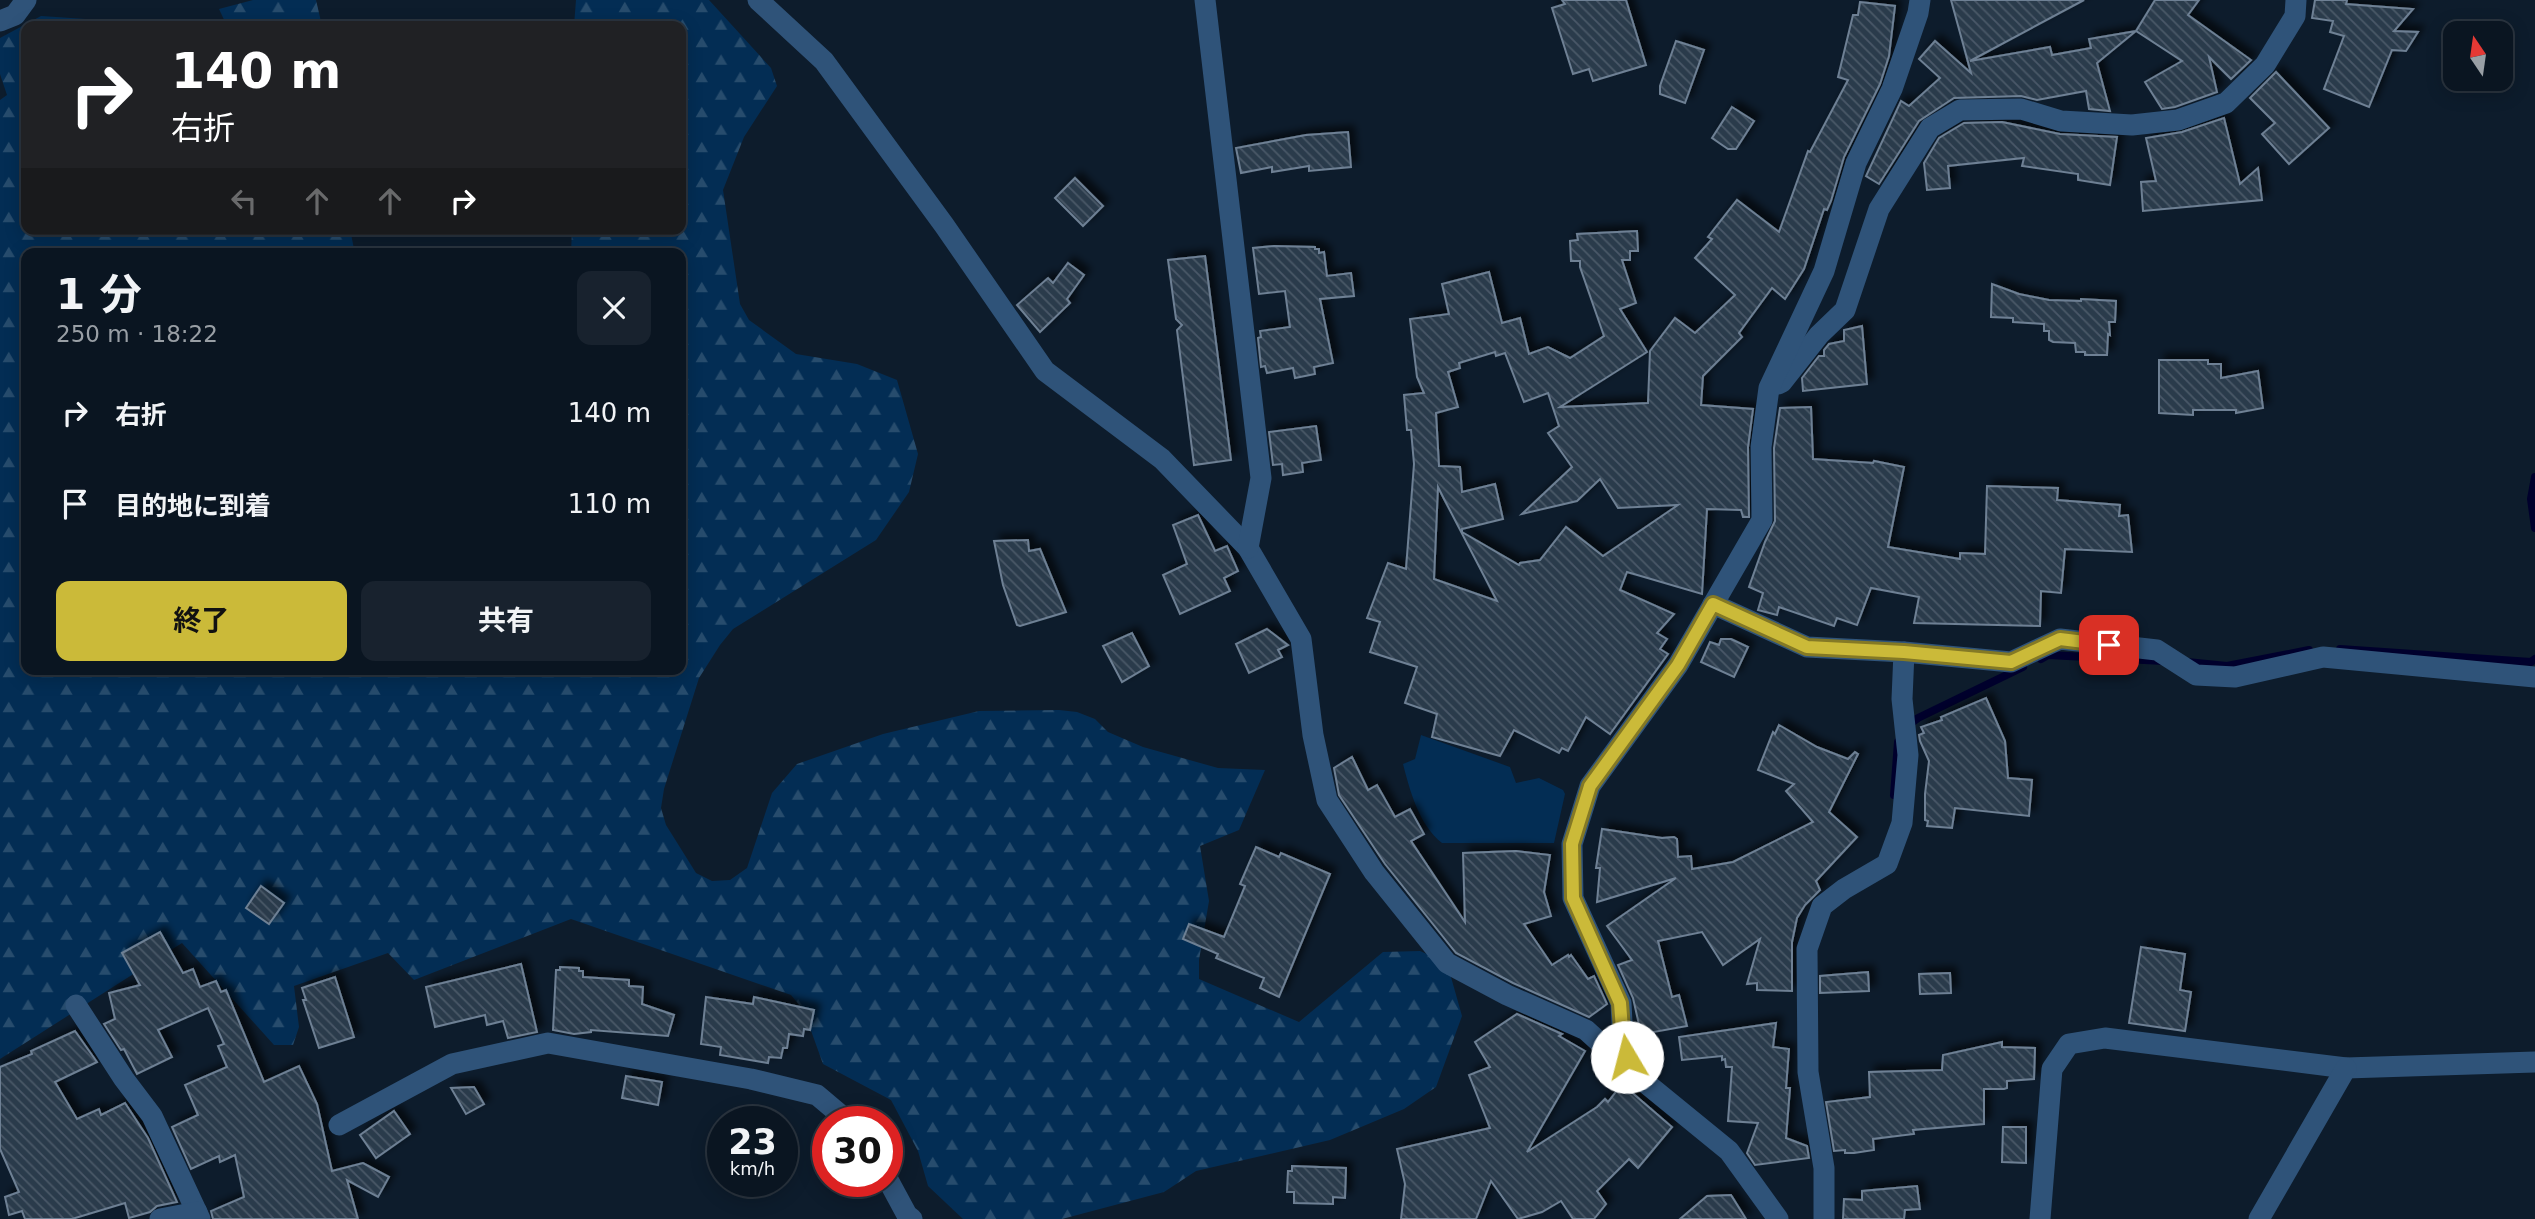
<!DOCTYPE html>
<html lang="ja">
<meta charset="utf-8">
<style>
body{margin:0;font-family:"DejaVu Sans","Noto Sans JP",sans-serif;background:#18222e;color:#f1f3f6;height:100vh;display:flex;flex-direction:column;font-size:26px;white-space:nowrap}
*{box-sizing:border-box;margin:0}
p{font-size:23px;color:#999fa5}
.icon{flex:none;width:38px;height:38px;fill:none;stroke:currentColor;stroke-width:2;stroke-linecap:round;stroke-linejoin:round}
.map{position:relative;flex:1;overflow:hidden}
.drawer{position:absolute;left:21px;top:248px;width:665px;height:427px;display:flex;flex-direction:column;background:#0a1521;border-radius:14px;box-shadow:0 4px 18px #0003,0 0 0 2px #2a343f}
.drawer>*{flex:none}
.top-card{position:absolute;left:21px;top:21px;width:665px;height:214px;border-radius:14px;box-shadow:0 4px 18px #0003,0 0 0 2px #2a343f;background:#202124;color:#fff;overflow:hidden}
.needle{width:46px;rotate:347deg}
.tools{position:absolute;left:2443px;top:21px;display:grid;gap:14px}
.tools a{display:grid;place-items:center;width:70px;height:70px;border-radius:14px;background:#0a1521;box-shadow:0 4px 18px #0003,0 0 0 2px #2a343f;font-size:35px}
.speed{position:absolute;left:707px;top:1106px;display:flex;gap:14px;font-size:35px;font-weight:700;text-align:center}
.speed>*{display:grid;place-content:center;width:91px;height:91px;border-radius:50%;background:#0a1521;box-shadow:0 4px 18px #0003,0 0 0 2px #2a343f;line-height:1}
.speed small{font-size:18px;font-weight:400}
.speed .limit{border:10px solid #d22;background:#fff;color:#111}
.pin{position:absolute;display:grid;place-items:center;width:60px;height:60px;color:#fff;margin:-30px;border-radius:14px;box-shadow:0 4px 10px #0006}
.me{position:absolute;width:77px;margin:-38px;rotate:352deg;stroke-linejoin:round;filter:drop-shadow(0 0 5px #0008)}
.turn{display:flex;align-items:center;gap:24px;height:147px;padding:0 35px;font-size:32px}
.turn .icon{width:91px;height:91px;stroke-width:2.5}
.turn b{display:block;font-size:49px;line-height:60px}
.lanes{display:flex;align-items:center;height:66px;padding:0 35px;background:#0003;justify-content:center;gap:35px;direction:ltr}
.lanes .off{opacity:.35}
.round{display:grid;place-items:center;flex:none;width:74px;height:74px;border-radius:14px;background:#18222e}
.headline{display:flex;align-items:center;justify-content:space-between;height:119px;padding:0 35px}
h1{font-size:42px;font-weight:700;line-height:52px}
.button{display:flex;gap:14px;margin-top:auto;padding:14px 35px}
.button a{flex:1;height:80px;border-radius:14px;background:#cbba39;color:#111;font-size:28px;font-weight:700;line-height:80px;text-align:center}
.button a+a{background:#18222e;color:#f1f3f6}
ul{padding:0;list-style:none}
li{display:flex;align-items:center;gap:21px;height:91px;padding:0 35px}
li div{flex:1}
li b{display:block;font-size:26px}
li em{font-style:normal}
.map>svg:first-child{display:block}
.green{fill:#032d54}
.forest{fill:url(#forest-firs)}
.lines{fill:none;stroke-linecap:round;stroke-linejoin:round}
.stream{stroke:#00002c;stroke-width:8}
.building{fill:url(#building-back-hatch);stroke:#6e8094;stroke-width:2;fill-rule:evenodd;filter:url(#shadow)}
.minor{stroke:#2f5379;stroke-width:21}
.route-casing{stroke:#847925;stroke-width:18}
.route{stroke:#cbba39;stroke-width:12}
</style>
<div class="map">
<svg width="2535" height="1219" viewBox="0 0 2535 1219">
<defs>
<pattern id="forest-firs" width="22" height="20" patternUnits="userSpaceOnUse" patternTransform="scale(1.75)"><rect width="22" height="20" fill="#032d54"/><path d="M5 1l3.5 6h-7zM16 11l3.5 6h-7z" fill="#274c6d"/></pattern>
<pattern id="building-back-hatch" width="6" height="6" patternUnits="userSpaceOnUse" patternTransform="scale(1.75)"><rect width="6" height="6" fill="#2b3b4c"/><path d="M-1 5l2 2M0 0l6 6M5-1l2 2" fill="none" stroke="#495867"/></pattern>
<filter id="shadow"><feDropShadow dx="6" dy="-6" stdDeviation="3.5" flood-color="#0009"/></filter>
</defs>
<rect width="100%" height="100%" fill="#0d1c2c"/>
<path class="green" d="M1421,735L1510,767L1516,783L1539,778L1563,790L1565,794L1554,843H1442C1419,825 1410,791 1403,764L1415,759Z"/>
<g class="forest">
<polygon points="253,0 316,0 322,26 227,26 219,9"/>
<polygon points="576,0 709,0 771,68 777,86 744,137 723,190 740,304 749,320 796,354 857,364 897,380 918,454 909,492 876,540 733,629 720,645 699,678 664,789 661,808 666,825 696,873 712,881 730,880 747,868 772,793 797,764 883,734 979,711 1059,710 1077,712 1095,719 1108,732 1143,747 1218,768 1265,770 1239,830 1200,846 1209,901 1199,960 1199,979 1299,1022 1383,952 1420,951 1447,963 1462,1016 1436,1087 1404,1109 1330,1140 1196,1171 1164,1192 1062,1219 963,1219 928,1186 918,1151 891,1100 823,1064 804,1011 791,995 571,919 414,980 388,953 294,986 299,1027 293,1045 274,1045 182,943 0,1059 0,100 7,95 0,74 0,38 41,16 130,22 132,26 26,26 26,229 350,229 355,254 26,254 26,670 681,670 681,254 571,254 572,229 681,229 681,26 574,26"/>
</g>
<g class="lines">
<g class="stream">
<polyline points="2535,477 2531,499 2535,528"/>
<polyline points="2340,649 2531,662 2535,659"/>
<polyline points="2041,659 2048,655 2164,661"/>
<polyline points="2187,662 2227,666 2309,650"/>
<polyline points="1907,726 1918,718 2023,667"/>
<polyline points="1894,795 1898,742"/>
</g>
</g>
<g class="building">
<polygon points="1562,0 1626,0 1646,65 1593,81 1589,69 1573,74 1552,8 1565,4"/>
<polygon points="1951,0 2084,0 1970,61 2050,47 2052,55 2091,48 2089,39 2136,31 2155,0 2199,0 2188,15 2251,60 2231,79 2209,57 2217,92 2175,107 2162,109 2145,82 2182,61 2136,31 2097,63 2110,111 2089,109 2086,91 2037,100 2021,96 1954,98 1919,121 1879,184 1866,176 1901,101 1909,106 1940,78 1919,59 1935,41 1971,73"/>
<polygon points="2315,0 2347,0 2346,4 2413,9 2394,31 2418,32 2406,51 2392,50 2369,107 2324,89 2344,36 2330,32 2333,21 2312,18"/>
<path d="M1860,2L1895,6L1889,56L1880,84L1844,157L1831,201L1827,210L1824,209L1804,269L1785,299L1772,288L1739,333L1742,337L1703,376L1701,405L1753,409L1748,447L1749,517H1743L1741,510L1707,509L1702,594L1627,572L1620,590L1674,614L1657,633L1667,639L1660,649L1668,654L1610,734L1586,717L1568,751L1562,748L1559,753L1514,730L1500,756L1432,737L1437,714L1405,703L1417,667L1370,652L1380,622L1367,618L1388,563L1406,569L1414,464L1411,430H1407L1404,395L1424,393L1417,377L1410,319L1449,314L1442,284L1489,272L1502,323L1520,318L1529,354L1548,347L1570,358L1604,336L1580,267V261H1571L1570,241L1578,240L1577,234L1637,231L1638,251H1630V260H1622L1636,303L1620,309L1647,352L1560,407L1648,403L1650,351L1675,318L1695,333L1735,295L1695,258L1712,239L1708,237L1737,200L1779,232L1808,151L1810,152L1848,80L1838,77L1853,15H1858ZM1495,352L1496,356L1505,353L1524,402L1548,393L1559,426L1548,433L1572,467L1522,514L1577,501L1600,479L1618,508L1678,505L1603,556L1566,527L1540,560L1520,563L1519,565L1462,532V529L1503,519L1495,484L1462,492L1460,467L1439,466L1436,413L1458,407L1448,372L1460,368L1459,363ZM1438,487L1443,497L1497,601L1434,579Z"/>
<polygon points="1676,41 1704,50 1685,103 1660,94 1660,86"/>
<polygon points="2276,72 2329,128 2289,164 2262,134 2275,123 2250,98"/>
<polygon points="1732,107 1754,121 1736,149 1728,149 1712,138"/>
<polygon points="2224,118 2240,184 2258,168 2262,200 2143,211 2141,182 2156,181 2146,138 2182,132"/>
<polygon points="2002,122 2060,134 2117,137 2110,185 2078,180 2078,174 2022,166 2024,158 1948,166 1950,188 1927,190 1924,163 1939,138 1964,123"/>
<polygon points="1348,132 1351,167 1309,171 1309,166 1272,172 1272,167 1241,173 1236,148 1306,135"/>
<polygon points="1075,178 1103,206 1083,226 1055,198"/>
<polygon points="1274,246 1315,247 1315,249 1319,249 1319,253 1324,252 1327,276 1351,273 1354,296 1320,299 1333,363 1314,367 1315,374 1295,378 1293,368 1267,373 1265,366 1261,367 1258,338 1261,337 1260,331 1290,327 1285,291 1259,294 1253,248"/>
<polygon points="1205,256 1231,460 1194,465 1177,330 1182,325 1176,319 1168,260"/>
<polygon points="1068,263 1084,275 1067,299 1070,303 1040,332 1017,305 1048,278 1053,283"/>
<polygon points="1992,284 2019,294 2049,300 2081,301 2081,299 2116,301 2115,322 2109,322 2110,335 2108,334 2107,355 2085,355 2085,352 2076,352 2075,343 2053,342 2049,340 2049,331 2044,331 2044,324 2013,322 2013,318 1991,317"/>
<polygon points="1862,326 1867,384 1803,391 1802,378 1819,356 1824,356 1824,350 1829,344 1844,341 1844,330"/>
<polygon points="2159,360 2208,360 2208,364 2221,364 2221,378 2258,371 2263,408 2236,413 2236,410 2193,410 2193,415 2159,413"/>
<polygon points="1811,407 1813,459 1873,463 1874,461 1904,467 1888,547 1960,559 1960,553 1985,554 1987,486 2058,488 2057,500 2120,505 2119,516 2128,515 2132,552 2065,549 2061,593 2041,591 2040,626 1914,623 1919,597 1871,588 1857,625 1837,618 1834,626 1779,607 1777,615 1758,610 1763,593 1749,587 1765,542 1775,521 1774,448 1780,408"/>
<polygon points="1316,426 1321,460 1302,463 1303,472 1283,475 1282,464 1273,465 1269,432"/>
<polygon points="1198,515 1215,551 1227,546 1238,571 1224,578 1230,591 1180,614 1163,575 1187,564 1173,525"/>
<polygon points="1028,540 1029,551 1040,549 1066,612 1020,626 1017,625 1003,585 994,541"/>
<polygon points="1267,629 1288,645 1278,650 1282,657 1249,673 1236,644"/>
<polygon points="1132,633 1149,666 1122,682 1103,646"/>
<polygon points="1721,639 1731,639 1748,647 1734,677 1701,662 1710,642 1719,645"/>
<polygon points="1986,698 2005,741 2008,778 2032,780 2029,816 1955,808 1952,828 1927,826 1928,821 1925,820 1925,794 1929,761 1920,741 1919,735 1924,733 1921,727 1942,720 1941,717"/>
<polygon points="1779,725 1817,747 1848,759 1855,752 1858,754 1829,812 1857,837 1816,881 1820,890 1805,905 1797,918 1792,942 1792,991 1757,990 1757,983 1747,984 1760,939 1723,965 1702,932 1658,941 1672,997 1679,995 1687,1026 1643,1034 1640,1029 1633,998 1618,965 1632,960 1607,926 1676,878 1597,902 1600,868 1596,868 1602,829 1662,838 1674,837 1677,839 1678,857 1691,856 1692,869 1733,862 1813,822 1786,791 1794,784 1758,770 1773,732 1775,734"/>
<polygon points="1352,757 1368,790 1377,785 1395,817 1410,809 1424,834 1411,841 1465,922 1463,853 1516,851 1550,855 1544,892 1551,916 1524,924 1552,965 1568,955 1569,957 1571,955 1588,979 1594,976 1607,1004 1589,1017 1513,983 1456,953 1385,864 1339,795 1334,768"/>
<polygon points="1256,847 1279,857 1281,853 1330,874 1279,997 1260,988 1264,978 1216,958 1218,954 1183,939 1189,924 1224,937 1245,886 1240,884"/>
<polygon points="261,886 284,903 269,924 246,908"/>
<polygon points="160,932 183,973 193,969 200,987 216,981 221,992 226,990 264,1082 299,1066 317,1104 332,1171 363,1163 389,1177 378,1197 347,1180 358,1219 213,1219 211,1211 244,1197 235,1155 220,1162 219,1156 191,1169 172,1127 198,1115 185,1085 227,1067 218,1046 224,1044 208,1008 158,1030 172,1057 137,1074 124,1049 121,1050 104,1024 115,1019 109,993 140,985 122,953"/>
<polygon points="2141,947 2185,954 2180,990 2191,992 2185,1031 2129,1023"/>
<polygon points="521,964 537,1032 508,1038 503,1021 487,1025 485,1015 435,1027 426,987"/>
<polygon points="560,967 579,968 579,971 583,971 583,977 629,980 629,986 643,987 642,1004 674,1015 668,1036 591,1030 591,1032 574,1034 553,1030 556,970 560,970"/>
<polygon points="1868,972 1869,991 1820,993 1820,976"/>
<polygon points="1950,973 1951,993 1920,994 1919,974"/>
<polygon points="335,977 354,1037 319,1048 303,1000 306,1000 302,988"/>
<polygon points="706,997 753,1004 754,997 814,1010 810,1030 804,1029 803,1036 789,1034 787,1048 783,1048 781,1058 769,1057 768,1063 720,1055 721,1047 701,1044"/>
<polygon points="1517,1014 1562,1034 1559,1036 1585,1051 1527,1152 1597,1107 1605,1099 1608,1102 1622,1084 1672,1127 1638,1168 1629,1159 1597,1191 1606,1204 1594,1219 1573,1219 1561,1201 1542,1212 1518,1219 1491,1181 1476,1219 1401,1219 1405,1184 1397,1149 1490,1128 1469,1075 1490,1067 1475,1042"/>
<polygon points="1776,1023 1773,1047 1789,1049 1786,1088 1790,1088 1786,1138 1807,1146 1809,1158 1755,1165 1747,1153 1758,1123 1728,1121 1732,1067 1726,1067 1725,1059 1722,1060 1722,1056 1682,1060 1679,1037"/>
<polygon points="75,1031 97,1062 55,1082 77,1119 99,1109 101,1115 125,1103 148,1138 177,1202 157,1206 150,1212 129,1218 125,1203 72,1219 25,1219 22,1211 9,1215 5,1197 19,1192 0,1149 0,1067 32,1054 31,1051"/>
<polygon points="2002,1042 2002,1047 2035,1048 2034,1079 2007,1081 2007,1088 2004,1089 1984,1089 1984,1124 1913,1130 1914,1134 1873,1139 1874,1150 1854,1153 1845,1153 1845,1150 1834,1151 1826,1102 1870,1097 1869,1072 1942,1070 1943,1055"/>
<polygon points="626,1076 662,1082 658,1105 622,1098"/>
<polygon points="474,1087 484,1104 466,1114 451,1088"/>
<polygon points="394,1111 410,1134 376,1158 360,1135"/>
<polygon points="2003,1127 2026,1127 2026,1163 2002,1162"/>
<polygon points="1292,1166 1346,1168 1345,1198 1333,1197 1333,1204 1294,1203 1294,1192 1287,1192 1288,1171 1292,1171"/>
<polygon points="1917,1186 1920,1209 1905,1210 1904,1219 1843,1219 1844,1199 1862,1200 1862,1191"/>
<polygon points="1731,1195 1746,1219 1680,1219 1707,1196"/>
</g>
<g class="lines">
<g class="minor">
<polyline points="758,0 824,61 944,225 1045,371 1162,459 1248,548 1301,639 1313,735 1327,800 1374,872 1447,963 1507,995 1586,1030 1631,1071"/>
<polyline points="1205,0 1261,478 1248,548"/>
<polyline points="0,21 15,15 26,0"/>
<polyline points="1778,384 1782,382 1819,335 1845,310 1879,209 1930,128 1960,110 2021,109 2061,121 2132,125 2178,120 2226,103 2265,65 2295,16 2296,0"/>
<polyline points="1713,604 1807,647 1904,652 2011,662 2060,639 2157,650 2196,675 2235,677 2323,657 2535,677"/>
<polyline points="76,1005 124,1079 152,1116 200,1219"/>
<polyline points="339,1125 452,1064 548,1043 751,1079 817,1095 849,1122"/>
<polyline points="887,1178 907,1215 912,1219"/>
<polyline points="160,1219 197,1212"/>
<polyline points="1778,1219 1729,1151 1631,1071 1623,1042 1621,1003 1573,898 1572,844 1590,786 1678,665 1762,520 1761,447 1769,388 1824,271 1856,163 1892,89 1918,13 1920,0"/>
<polyline points="1824,1219 1824,1168 1808,1072 1807,949 1822,906 1844,889 1887,864 1902,823 1908,755 1902,699 1904,652"/>
<polyline points="2040,1219 2052,1069 2069,1044 2105,1038 2346,1068 2535,1062"/>
<polyline points="2259,1219 2346,1068"/>
</g>
</g>
<g class="lines">
<defs>
<polyline id="route" points="1627,1057 1623,1042 1620,1003 1573,898 1572,844 1590,786 1678,665 1713,604 1807,647 1904,652 2011,662 2060,639 2109,645"/>
</defs>
<use href="#route" class="route-casing"/>
<use href="#route" class="route"/>
</g>
</svg>
<div class="tools">
<a><svg class="needle" viewBox="-14 -14 28 28"><path d="M0-13l5 13h-10z" fill="#e53935"/><path d="M0 13l5-13h-10z" fill="#999fa5"/></svg></a>
</div>
<div class="speed"><div>23<small>km/h</small></div><div class="limit">30</div></div>
<div class="pin" style="left:2109px;top:645px;background:#d93025"><svg class="icon" aria-label="arrive" viewBox="0 0 24 24"><path d="M6 21V4h12l-3 4 3 4H6"/></svg></div>
<svg class="me" style="left:1627px;top:1057px" viewBox="-20 -20 40 40"><circle r="19" fill="#fff"/><path d="M0-13L10 11 0 6-10 11z" fill="#cbba39"/></svg>
<div class="top-card">
<div class="turn"><svg class="icon" aria-label="right" viewBox="0 0 24 24"><path d="M7 20v-9h11M14 6l5 5-5 5"/></svg><div><b>140 m</b>右折</div></div>
<div class="lanes"><svg class="icon off" aria-label="left" viewBox="0 0 24 24"><path d="M17 20v-9H6M10 6l-5 5 5 5"/></svg><svg class="icon off" aria-label="ahead" viewBox="0 0 24 24"><path d="M12 20V5M6 11l6-6 6 6"/></svg><svg class="icon off" aria-label="ahead" viewBox="0 0 24 24"><path d="M12 20V5M6 11l6-6 6 6"/></svg><svg class="icon" aria-label="right" viewBox="0 0 24 24"><path d="M7 20v-9h11M14 6l5 5-5 5"/></svg></div>
</div>
<section class="drawer">
<div class="headline"><div><h1>1 分</h1><p>250 m · 18:22</p></div><a class="round"><svg class="icon" aria-label="close" viewBox="0 0 24 24"><path d="M6 6l12 12M18 6L6 18"/></svg></a></div>
<ul>
<li><svg class="icon" aria-label="right" viewBox="0 0 24 24"><path d="M7 20v-9h11M14 6l5 5-5 5"/></svg><div><b>右折</b></div><em>140 m</em></li>
<li><svg class="icon" aria-label="arrive" viewBox="0 0 24 24"><path d="M6 21V4h12l-3 4 3 4H6"/></svg><div><b>目的地に到着</b></div><em>110 m</em></li>
</ul>
<div class="button"><a>終了</a><a>共有</a></div>
</section>
</div>
